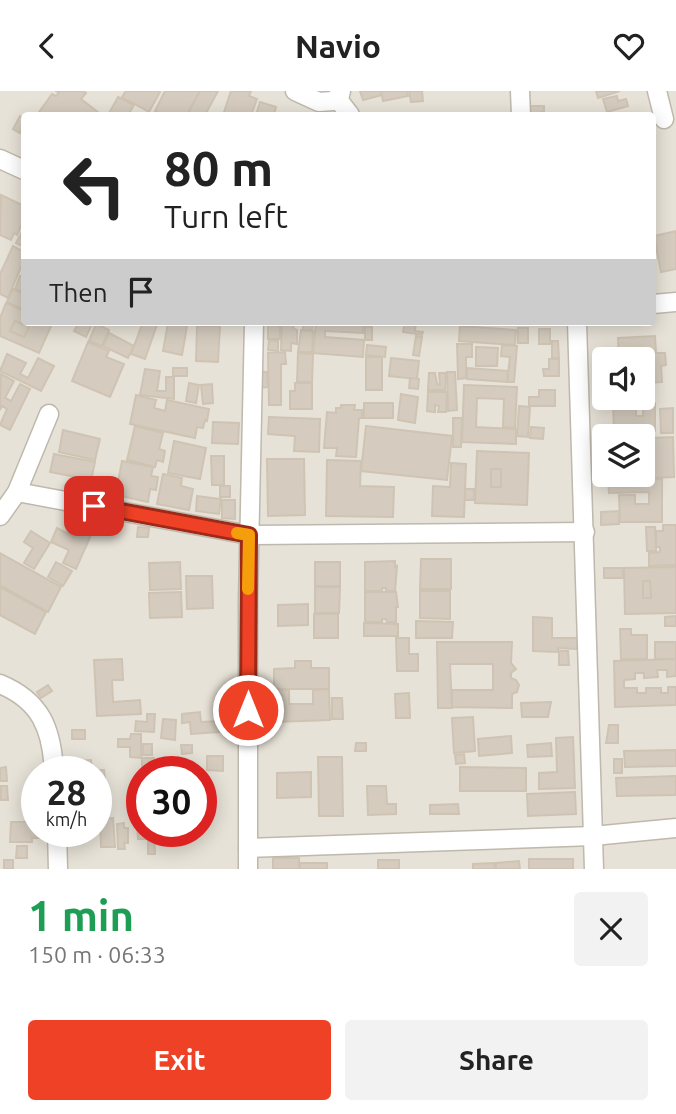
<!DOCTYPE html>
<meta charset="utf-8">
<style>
body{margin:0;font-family:Ubuntu,sans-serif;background:#f2f2f2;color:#222;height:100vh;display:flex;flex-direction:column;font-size:26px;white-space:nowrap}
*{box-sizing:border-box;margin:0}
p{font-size:23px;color:#767676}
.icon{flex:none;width:38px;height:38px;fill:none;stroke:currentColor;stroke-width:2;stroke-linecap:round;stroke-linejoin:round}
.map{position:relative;height:778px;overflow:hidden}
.panel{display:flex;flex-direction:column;background:#fff;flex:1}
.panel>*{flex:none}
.hud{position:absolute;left:21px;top:21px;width:635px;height:214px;border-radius:7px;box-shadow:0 4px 18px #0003;background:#fff;color:#222;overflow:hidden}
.tools{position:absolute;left:592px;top:256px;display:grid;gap:14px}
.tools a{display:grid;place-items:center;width:63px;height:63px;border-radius:7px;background:#fff;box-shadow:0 4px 18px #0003;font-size:35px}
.speed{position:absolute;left:21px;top:665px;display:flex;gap:14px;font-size:35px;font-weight:700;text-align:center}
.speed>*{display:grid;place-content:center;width:91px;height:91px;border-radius:50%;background:#fff;box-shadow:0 4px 18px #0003;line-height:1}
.speed small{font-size:18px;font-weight:400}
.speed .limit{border:10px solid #d22;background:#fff;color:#111}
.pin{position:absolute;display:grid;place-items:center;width:60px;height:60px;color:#fff;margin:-30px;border-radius:14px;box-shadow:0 4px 10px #0006}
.me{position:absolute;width:77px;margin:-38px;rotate:0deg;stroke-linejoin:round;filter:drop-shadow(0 0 5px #0008)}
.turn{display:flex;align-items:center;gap:24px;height:147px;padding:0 28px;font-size:32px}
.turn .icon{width:91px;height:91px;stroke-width:2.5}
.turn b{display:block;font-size:49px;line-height:60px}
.then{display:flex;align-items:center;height:66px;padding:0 28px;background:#0003;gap:14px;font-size:26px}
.round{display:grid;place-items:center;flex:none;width:74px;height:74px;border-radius:7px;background:#f2f2f2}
.overview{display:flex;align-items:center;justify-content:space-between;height:119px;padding:0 28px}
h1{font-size:42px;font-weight:700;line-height:52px;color:#1e9e55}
.button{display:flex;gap:14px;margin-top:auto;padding:14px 28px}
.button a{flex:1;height:80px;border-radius:7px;background:#ef4125;color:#fff;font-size:28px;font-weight:700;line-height:80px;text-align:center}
.button a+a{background:#f2f2f2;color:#222}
header{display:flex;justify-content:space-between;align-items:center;height:91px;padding:0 28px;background:#fff;font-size:32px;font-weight:700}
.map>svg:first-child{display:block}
.residential{fill:#e7e2d7;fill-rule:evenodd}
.building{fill:#d5ccbf;stroke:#cfc4b3;stroke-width:2;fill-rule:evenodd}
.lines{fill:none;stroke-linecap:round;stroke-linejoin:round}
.street-casing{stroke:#bfb8ac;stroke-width:21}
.street{stroke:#fff;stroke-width:18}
.route-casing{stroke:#9b2a18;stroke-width:18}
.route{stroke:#ef4125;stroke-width:12}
.slow{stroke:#f59e0b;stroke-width:12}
</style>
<header><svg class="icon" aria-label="back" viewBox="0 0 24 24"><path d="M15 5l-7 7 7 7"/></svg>Navio<svg class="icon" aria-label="heart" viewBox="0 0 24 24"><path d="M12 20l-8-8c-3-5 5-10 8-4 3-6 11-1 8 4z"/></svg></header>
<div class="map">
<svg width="676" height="778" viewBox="0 0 676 778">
<rect width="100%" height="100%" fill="#f4f0e9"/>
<path class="residential" d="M0,0H676V778H0ZM24,24H653V231H24ZM604,268H642V306H604ZM604,345H642V383H604ZM37,681H96V740H37ZM142,681H201V740H142Z"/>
<g class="building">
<polygon points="56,0 83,0 86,2 81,8 98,21 95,24 85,24 81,22 79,24 37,24 52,3 56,5 59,2"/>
<polygon points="126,0 159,0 160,1 149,21 122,6"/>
<polygon points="165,0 200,0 187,24 163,24 155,20"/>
<polygon points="200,0 218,0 205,24 187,24"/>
<polygon points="231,0 251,0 249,5 257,8 251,24 223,24"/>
<polygon points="360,0 381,0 382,4 363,9"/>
<polygon points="381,0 407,0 408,5 383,10"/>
<polygon points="409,0 422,0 423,10 411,11"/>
<polygon points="596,0 620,0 598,7"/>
<polygon points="617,5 618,10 626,8 628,15 607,21 603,8"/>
<polygon points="118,6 134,14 128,24 108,24"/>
<polygon points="260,11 276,16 274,24 256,24"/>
<polygon points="525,15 544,15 544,21 541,21 541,24 526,24"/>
<polygon points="20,25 24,28 24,33 20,42 13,38"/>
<polygon points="1,104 24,115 24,128 17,144 14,142 11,149 0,144"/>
<polygon points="24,137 24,156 16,152"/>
<polygon points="676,140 676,178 661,181 654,145"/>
<polygon points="13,155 24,161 24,169 8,207 0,203 0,183"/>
<polygon points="20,185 24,187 24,202 15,198"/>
<polygon points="13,198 24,203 24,219 7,211"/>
<path d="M6,212L24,220V231L52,233L39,262L0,245V227ZM15,230L29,236L24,246L10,240Z"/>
<polygon points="15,230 29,236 24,246 10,240"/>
<polygon points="79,231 93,231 86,246 74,240"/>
<polygon points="143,231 158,231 145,268 131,263"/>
<rect x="268" y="231" width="12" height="17"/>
<polygon points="282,231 292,231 294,238 297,239 297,253 291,252 291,260 281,259"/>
<polygon points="296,231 313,231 312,239 303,239 303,233"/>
<polygon points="316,231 363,231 363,242 325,240 325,246 364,249 363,266 313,262"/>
<polygon points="405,231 416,231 415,240 423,241 422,244 403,241"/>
<polygon points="168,232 187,235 182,264 163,260"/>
<polygon points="96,233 109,239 102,255 89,250"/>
<polygon points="197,235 220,235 218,271 196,270"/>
<polygon points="460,235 516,239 515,254 459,250"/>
<rect x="365" y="236" width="7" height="13"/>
<rect x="518" y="237" width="10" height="15"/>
<rect x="539" y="238" width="11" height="15"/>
<polygon points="301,239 313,240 312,261 298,261"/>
<polygon points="109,242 134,255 128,267 103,255"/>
<polygon points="416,245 422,246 419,265 413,264"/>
<polygon points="655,245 656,262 665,262 666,274 661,275 662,291 642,292 642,268 619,268 618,247"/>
<polygon points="269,249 278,250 278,260 268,259"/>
<polygon points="552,250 558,250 559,267 552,267"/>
<polygon points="88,251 109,260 106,266 124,273 110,306 72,290"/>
<polygon points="457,253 472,253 472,266 466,266 466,287 458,288"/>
<polygon points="367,254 386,256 385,266 366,264"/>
<polygon points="502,254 517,255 514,291 507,291 510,266 501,265"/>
<polygon points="476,256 498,257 497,275 476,275"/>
<polygon points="285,261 286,273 281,273 281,314 269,314 268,262"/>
<polygon points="298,262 313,263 312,291 297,291"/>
<polygon points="7,263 26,272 20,283 28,287 38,267 54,275 41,300 0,280"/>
<rect x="366" y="266" width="16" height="33"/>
<polygon points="391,267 419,270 417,288 389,285"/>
<polygon points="549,268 559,268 559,285 544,285 543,278 549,278"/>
<rect x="173" y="277" width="14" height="8"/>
<polygon points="467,277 508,280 507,291 467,288"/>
<polygon points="145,278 160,280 157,300 166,300 166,286 174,286 174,308 140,304"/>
<polygon points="256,281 267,281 268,296 256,297"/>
<polygon points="447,281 455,281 457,319 448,320"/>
<polygon points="429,282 435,282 437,293 440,294 439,282 446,282 445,299 428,299"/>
<polygon points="1,283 14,290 5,307 11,310 20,293 30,298 10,339 0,334 7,318 2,315 0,319"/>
<polygon points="410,287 419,288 418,298 409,297"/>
<polygon points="189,292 199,294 196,312 186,310"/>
<polygon points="295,292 312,292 312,318 290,318 290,300 295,300"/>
<polygon points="212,293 213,312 203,313 201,294"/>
<polygon points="464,294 517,296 515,337 503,336 504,308 477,307 476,336 516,338 516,353 462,351"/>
<polygon points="539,299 555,299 555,315 529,315 529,306 539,306"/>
<polygon points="428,301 447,301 446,321 438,321 439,315 435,314 435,321 427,320"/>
<polygon points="401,303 418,306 415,332 398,329"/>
<polygon points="136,304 156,309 154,317 165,320 167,309 209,318 207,330 205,329 203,337 197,336 195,347 130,333"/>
<rect x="364" y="312" width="29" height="15"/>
<polygon points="613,312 636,312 636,325 643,325 643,312 655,312 655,340 614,341"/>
<polygon points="341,314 355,314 354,319 362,319 362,327 359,327 356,366 336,365 337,357 324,357 327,321 336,322 336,317 341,317"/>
<polygon points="519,315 530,316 528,346 517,345"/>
<polygon points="673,317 673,342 661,342 660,318"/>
<polygon points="269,326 320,328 319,361 294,360 295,345 268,343"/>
<polygon points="453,327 462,327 461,356 453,356"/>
<polygon points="213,331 239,332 238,353 212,352"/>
<polygon points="135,335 163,342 159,358 165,360 163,371 157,369 155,376 127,369"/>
<polygon points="366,335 452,345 447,389 361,380"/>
<polygon points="531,336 544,337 543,348 530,347"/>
<polygon points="63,339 100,348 95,369 59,361"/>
<polygon points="673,346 674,386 623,388 623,383 642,383 642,379 652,379 651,347"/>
<polygon points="642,347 650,347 650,356 642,357"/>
<polygon points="174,350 206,357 200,388 168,382"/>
<path d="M477,360L529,362L527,414L475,412ZM491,378H501V396H491Z"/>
<polygon points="54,363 95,371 91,389 50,381"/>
<polygon points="211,365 224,365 224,394 212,394"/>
<polygon points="267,368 304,368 305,424 268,425"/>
<polygon points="327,369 361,370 360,395 394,396 393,426 326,425"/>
<polygon points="122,370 153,376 151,385 158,386 156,399 150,398 148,411 121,405 122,397 117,396"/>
<polygon points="451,372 466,373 464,426 432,425 433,395 450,396"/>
<rect x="491" y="378" width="10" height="18"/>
<polygon points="163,383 182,387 181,395 193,398 189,419 157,413"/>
<polygon points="662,388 662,431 620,431 619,404 635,404 635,413 649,413 649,401 609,402 608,389"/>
<rect x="220" y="395" width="10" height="11"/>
<rect x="465" y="398" width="9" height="11"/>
<polygon points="197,405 221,408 219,423 196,420"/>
<polygon points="222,409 235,409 235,428 222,427"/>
<polygon points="619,420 619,433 601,434 601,421"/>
<polygon points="663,434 676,434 676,474 649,475 649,462 660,461 660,456 656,456 656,440 663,440"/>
<polygon points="138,436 149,437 148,446 137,446"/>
<polygon points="646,436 655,436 656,460 647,460"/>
<polygon points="57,437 74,446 78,438 91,444 76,478 63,472 69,459 51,451"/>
<polygon points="31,440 50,452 34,478 24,472 33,457 24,451"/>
<polygon points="0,462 61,496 48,521 0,494"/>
<polygon points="421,468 451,468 451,498 420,498"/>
<polygon points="395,470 395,476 397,475 395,500 386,500 386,497 382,497 382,500 365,500 365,471"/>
<polygon points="56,471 72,480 63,495 48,486"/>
<polygon points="180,471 181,498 150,499 149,472"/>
<rect x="315" y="471" width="25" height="24"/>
<path d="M676,476V522L625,523L624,477ZM643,490H650L651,507H643Z"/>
<rect x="604" y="477" width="19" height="10"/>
<polygon points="186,485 212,485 213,517 187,518"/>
<polygon points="643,490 650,490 651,507 643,507"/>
<polygon points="0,496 46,521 35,543 0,524"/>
<polygon points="315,496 340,496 339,522 315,522"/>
<polygon points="420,500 450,500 450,528 420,527"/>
<polygon points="181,501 182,526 150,527 149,502"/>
<polygon points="365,501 396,501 398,516 396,516 396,531 387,531 386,528 382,528 382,531 365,531"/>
<polygon points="308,513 308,534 278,535 278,514"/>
<rect x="314" y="523" width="24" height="24"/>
<polygon points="676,525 676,535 665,535 665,526"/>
<polygon points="533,526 552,527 552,547 578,547 577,558 558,557 558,561 533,560"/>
<polygon points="416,530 453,531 452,547 416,547"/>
<polygon points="364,532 398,533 398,545 364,545"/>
<polygon points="620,538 631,538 631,544 647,544 647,568 621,568"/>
<polygon points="396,547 409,547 409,563 418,563 418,580 397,580"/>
<polygon points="437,551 512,551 511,572 516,578 511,582 511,587 516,589 519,594 517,601 512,603 512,617 452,616 452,599 493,599 493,573 450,573 452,617 438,617"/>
<rect x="655" y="551" width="21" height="17"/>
<polygon points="559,560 568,560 569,574 559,574"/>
<polygon points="122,568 123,589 112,589 113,611 140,609 141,623 97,625 94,569"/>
<polygon points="676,568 676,585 667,586 667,579 657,579 658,586 644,587 644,582 635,582 635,588 624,589 624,597 637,597 637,602 646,602 646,597 661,597 661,602 668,602 668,596 676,596 676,614 615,616 614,570"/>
<polygon points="295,570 311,570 311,577 329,577 329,598 274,598 274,578 295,577"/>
<polygon points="48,594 52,600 41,607 37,601"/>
<polygon points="329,598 330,629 275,631 275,599 289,599 289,613 313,613 313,599"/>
<polygon points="409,602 410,627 396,627 395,603"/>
<polygon points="332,607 342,607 343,628 332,628"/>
<polygon points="551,611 548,626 522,626 521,612"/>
<polygon points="200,621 201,631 219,630 219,641 191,643 190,631 182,632 182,623"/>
<polygon points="147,623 155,623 154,641 135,640 136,630 147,631"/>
<polygon points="473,626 475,660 454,662 452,627"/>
<polygon points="163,628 176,629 175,649 161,647"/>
<polygon points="609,634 618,634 618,652 606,652"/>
<rect x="72" y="639" width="13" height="9"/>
<polygon points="131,643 141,643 141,667 130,666 130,656 118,656 118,648 130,648"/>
<polygon points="511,645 512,662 479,665 478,648"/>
<polygon points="573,646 575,697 539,698 539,682 557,681 556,647"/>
<polygon points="356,652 366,652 366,660 355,660"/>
<polygon points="551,652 552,665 528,666 527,654"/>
<rect x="143" y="653" width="9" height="11"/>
<polygon points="181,654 192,654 192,662 182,663"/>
<polygon points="676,659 676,675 625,676 624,660"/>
<polygon points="464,663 465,672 456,673 455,664"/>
<polygon points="207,665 223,665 223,680 207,679"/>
<polygon points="318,666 342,666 343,725 319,725"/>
<polygon points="142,667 154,667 155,681 142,681"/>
<rect x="614" y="668" width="8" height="14"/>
<polygon points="91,669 92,679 104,679 105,687 100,687 101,706 96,707 96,681 76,681 76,670"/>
<polygon points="6,676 7,690 0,690 0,677"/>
<polygon points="460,676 526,677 526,700 460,700"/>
<polygon points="311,681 311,706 277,707 277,682"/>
<polygon points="676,685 676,704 617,705 616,687"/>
<polygon points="201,686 209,686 209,698 204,698 204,710 201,710"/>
<polygon points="1,695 7,695 8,709 1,709"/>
<polygon points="367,695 386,695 387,713 396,713 396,723 368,724"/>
<polygon points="575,701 576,723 528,725 527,703"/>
<polygon points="458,713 459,723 430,723 430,714"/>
<polygon points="113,727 115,756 101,756 100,728"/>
<polygon points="11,731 37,731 37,740 43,740 43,747 32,747 32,751 10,751"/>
<polygon points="124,732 124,737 128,737 128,752 124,752 125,758 118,758 117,733"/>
<polygon points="137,733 142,733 142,740 154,740 155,763 148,763 148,748 138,748"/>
<polygon points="17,755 27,755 27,767 16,767"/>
<rect x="273" y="767" width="26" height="11"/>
<rect x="529" y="768" width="44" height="10"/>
<rect x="4" y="769" width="9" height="9"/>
<rect x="378" y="769" width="21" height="9"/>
<polygon points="519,770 520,778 496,778 496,772"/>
<rect x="300" y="772" width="27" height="6"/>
<polygon points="494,772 495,778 473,778 473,773"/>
</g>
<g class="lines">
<defs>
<g id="street">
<polyline points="295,0 319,11 333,10 340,4 341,0"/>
<polyline points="520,0 521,24"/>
<polyline points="657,0 664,28"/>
<polyline points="337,7 350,24"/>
<polyline points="0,68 24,79"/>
<polyline points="653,213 676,211"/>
<polyline points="577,231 594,778"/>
<polyline points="17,401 249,444 585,441"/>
<polyline points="0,425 17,401 49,323"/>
<path d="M0,593C41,610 52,638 54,681"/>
<polyline points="57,740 58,778"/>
<polyline points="248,757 593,745 676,737"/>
<polyline points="248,778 248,509 254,231"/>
</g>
</defs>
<use href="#street" class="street-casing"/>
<use href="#street" class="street"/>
</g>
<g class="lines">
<defs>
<polyline id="route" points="94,415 249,444 248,619"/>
</defs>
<use href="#route" class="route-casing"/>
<use href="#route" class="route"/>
<polyline class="slow" points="237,442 249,444 248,498"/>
</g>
</svg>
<div class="tools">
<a><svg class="icon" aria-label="sound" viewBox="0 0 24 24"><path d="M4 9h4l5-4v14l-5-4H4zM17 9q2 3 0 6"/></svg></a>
<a><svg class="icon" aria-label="layers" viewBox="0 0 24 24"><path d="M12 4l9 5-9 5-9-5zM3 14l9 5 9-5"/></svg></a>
</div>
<div class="speed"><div>28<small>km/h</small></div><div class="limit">30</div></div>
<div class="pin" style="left:94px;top:415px;background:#d93025"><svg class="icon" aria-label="arrive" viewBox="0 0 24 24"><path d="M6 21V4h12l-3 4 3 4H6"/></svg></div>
<svg class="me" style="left:248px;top:619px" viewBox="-20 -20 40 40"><circle r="17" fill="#ef4125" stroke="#fff" stroke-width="3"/><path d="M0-11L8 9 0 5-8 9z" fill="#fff"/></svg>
<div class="hud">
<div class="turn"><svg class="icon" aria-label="left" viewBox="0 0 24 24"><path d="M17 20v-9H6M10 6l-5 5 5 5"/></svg><div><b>80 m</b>Turn left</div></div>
<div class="then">Then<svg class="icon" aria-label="arrive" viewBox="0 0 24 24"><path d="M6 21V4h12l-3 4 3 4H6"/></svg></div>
</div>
</div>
<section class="panel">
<div class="overview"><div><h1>1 min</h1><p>150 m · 06:33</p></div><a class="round"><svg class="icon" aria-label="close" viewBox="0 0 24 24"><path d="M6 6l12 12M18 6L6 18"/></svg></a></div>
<div class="button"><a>Exit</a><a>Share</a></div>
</section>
